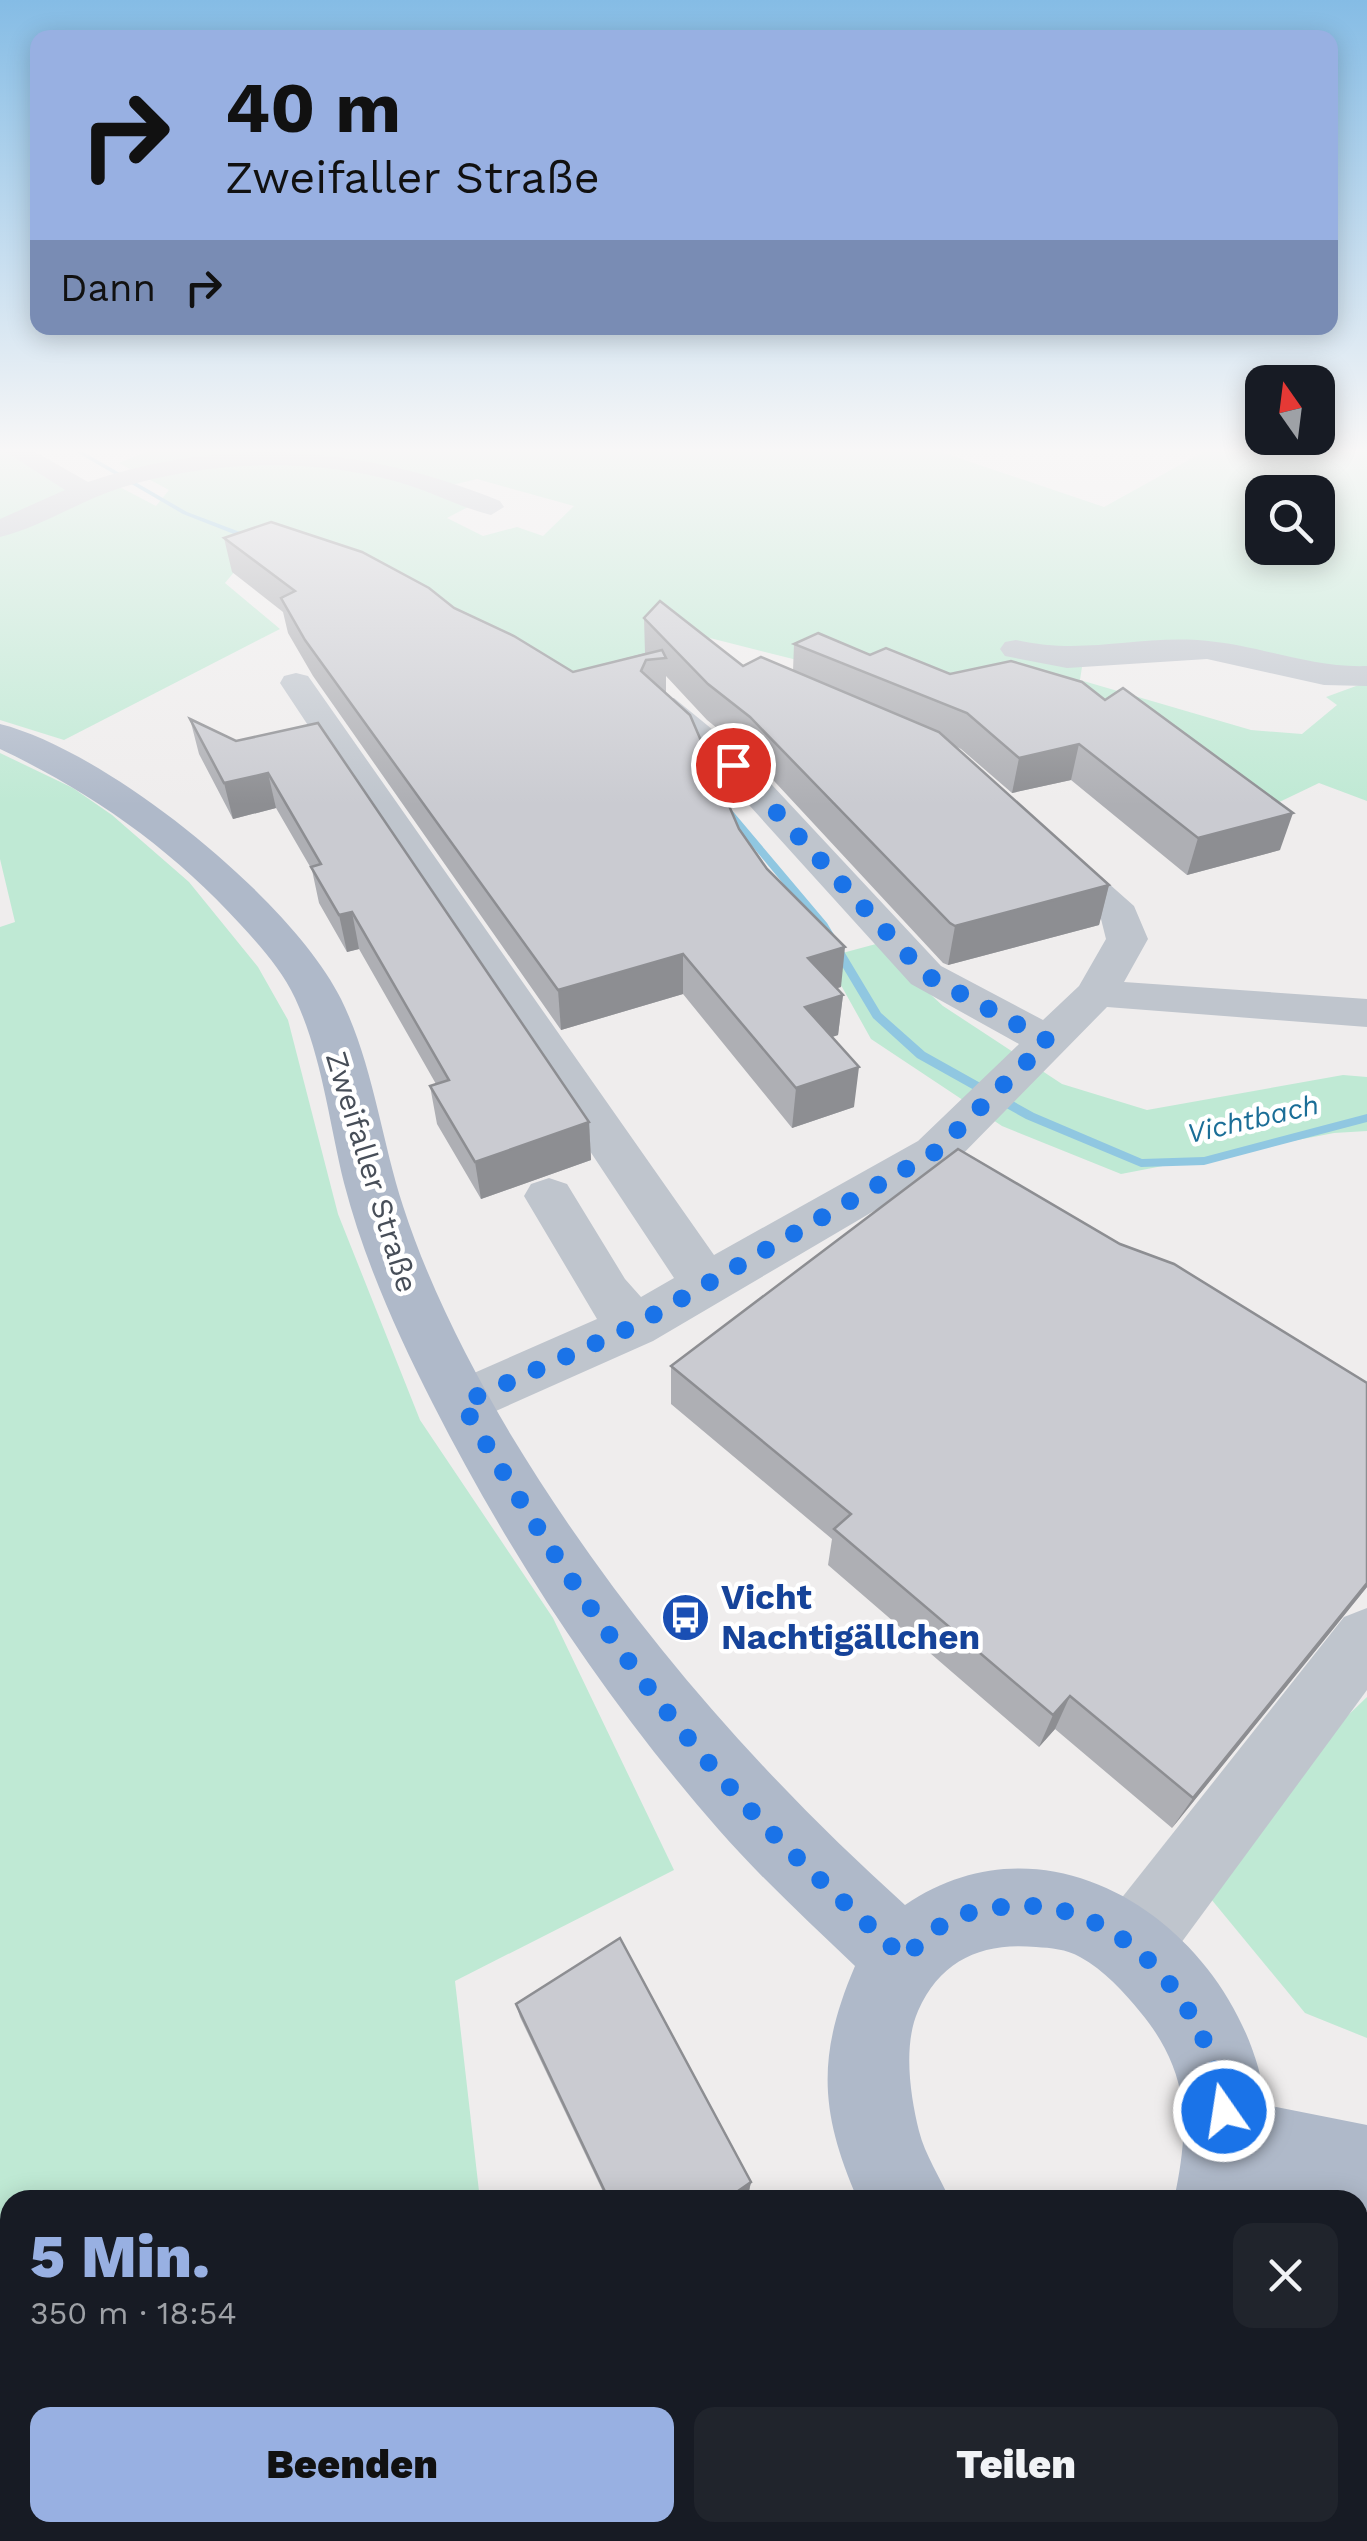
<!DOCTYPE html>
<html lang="de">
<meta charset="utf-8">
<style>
body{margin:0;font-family:"Work Sans",sans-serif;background:#20242c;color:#f1f3f6;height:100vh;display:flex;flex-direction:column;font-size:38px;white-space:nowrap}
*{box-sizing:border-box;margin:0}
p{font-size:32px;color:#9ea1a6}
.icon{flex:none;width:55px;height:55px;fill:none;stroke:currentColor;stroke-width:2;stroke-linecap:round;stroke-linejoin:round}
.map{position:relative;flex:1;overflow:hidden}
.drawer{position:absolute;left:0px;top:2190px;width:1368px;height:352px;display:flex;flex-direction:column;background:#171b24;border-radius:30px 30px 0 0;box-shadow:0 5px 25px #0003}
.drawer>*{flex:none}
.hud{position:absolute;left:30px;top:30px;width:1308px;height:305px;border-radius:20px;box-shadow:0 5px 25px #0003;background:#98b0e2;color:#111;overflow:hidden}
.needle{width:65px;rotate:346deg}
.fabs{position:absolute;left:1245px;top:365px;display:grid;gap:20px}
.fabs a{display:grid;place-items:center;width:90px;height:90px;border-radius:20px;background:#171b24;box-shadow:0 5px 25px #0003;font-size:50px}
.pin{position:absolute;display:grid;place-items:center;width:85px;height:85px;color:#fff;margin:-42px;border:5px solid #fff;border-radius:50%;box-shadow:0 2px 10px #0007}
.me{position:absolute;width:110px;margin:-55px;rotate:347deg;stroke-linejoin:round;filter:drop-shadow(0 0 8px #0008)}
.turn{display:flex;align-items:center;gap:35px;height:210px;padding:0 30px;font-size:45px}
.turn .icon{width:130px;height:130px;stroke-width:2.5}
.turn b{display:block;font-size:70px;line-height:85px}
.then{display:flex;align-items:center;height:95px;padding:0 30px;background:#0003;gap:20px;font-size:38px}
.round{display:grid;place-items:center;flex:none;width:105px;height:105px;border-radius:20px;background:#20242c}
.head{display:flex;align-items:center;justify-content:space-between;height:170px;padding:0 30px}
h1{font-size:60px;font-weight:800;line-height:75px;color:#98b0e2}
.action{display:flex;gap:20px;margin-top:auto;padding:20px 30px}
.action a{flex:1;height:115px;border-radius:20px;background:#98b0e2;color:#111;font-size:40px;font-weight:800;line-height:115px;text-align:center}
.action a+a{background:#20242c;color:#f1f3f6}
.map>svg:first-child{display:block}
.green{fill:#bfe9d4;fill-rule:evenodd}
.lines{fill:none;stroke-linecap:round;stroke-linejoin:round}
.stream{fill:#90c7e1;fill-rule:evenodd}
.minor{fill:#bfc5cd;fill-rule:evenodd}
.major{fill:#afb9c9;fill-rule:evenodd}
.wall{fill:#aeafb4}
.shaded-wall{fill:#8d8e92}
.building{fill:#cacbd1;stroke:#8d8e92;stroke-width:2.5}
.route{stroke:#1a73e8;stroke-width:18;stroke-dasharray:0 32.4}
.labels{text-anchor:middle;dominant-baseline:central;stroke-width:9;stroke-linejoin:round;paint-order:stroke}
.far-water-label{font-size:28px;font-style:italic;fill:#1b6e97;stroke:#fff}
.street-label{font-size:30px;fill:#474e58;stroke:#fff}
.near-transit-label{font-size:35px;font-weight:bold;fill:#164399;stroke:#fff;text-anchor:start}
</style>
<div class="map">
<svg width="1367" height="2541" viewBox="0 0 1367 2541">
<rect width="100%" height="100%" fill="#efeded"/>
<g class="green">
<polygon points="0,450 24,450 12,452 72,488 0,525"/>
<path d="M150,450H935L1104,507L1207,450H1367V669L1344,671L1189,642L1084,654L1080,680L1251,730L1302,734L1337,705L1326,697L1367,682V801L1319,783L1248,817L809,663L702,636L590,708L258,543L225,583L280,629L64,740L0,720V532L114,484L156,506L169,490L119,463ZM477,479L574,506L543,536L517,527L483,536L447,518L468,507L439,488ZM1262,492H1318V548H1262Z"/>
<polygon points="0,753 73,788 112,815 189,882 258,967 288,1020 338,1214 420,1420 553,1618 674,1870 455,1981 480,2200 10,2200 10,2532 663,2533 659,2541 0,2541 0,927 15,922 0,859"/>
<polygon points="876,944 943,1006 1062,1084 1147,1110 1343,1075 1367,1077 1367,1131 1334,1133 1121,1174 1002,1126 871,1039 842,987 820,959"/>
<polygon points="1367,1697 1367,2038 1305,2013 1211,1899 1311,1751"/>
<polygon points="1367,2333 1367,2541 1302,2541 1299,2533 1358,2532 1358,2346"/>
</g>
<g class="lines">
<g class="stream">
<polygon points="73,450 80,450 187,512 256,538 249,540 183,514"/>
<polygon points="719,802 725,802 827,923 881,1013 925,1052 1034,1113 1142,1159 1204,1157 1367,1114 1367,1122 1204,1165 1141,1167 1026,1119 917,1058 873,1018 818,926 719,806"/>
</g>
<g class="minor">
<path d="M3,450H32L88,482C226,435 367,446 500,501L504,507L491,515C459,507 430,491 398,482C309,457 207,461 120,488C79,501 41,527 0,537V519L65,490Z"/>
<path d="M1016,640C1086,656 1140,634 1208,641C1262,646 1311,668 1367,666V686L1324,685L1207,659L1067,668L1005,656L1000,649L1005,642Z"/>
<polygon points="296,673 308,676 714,1255 918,1141 1019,1044 911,984 720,773 650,712 645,705 650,698 674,698 746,757 941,966 1043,1020 1079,986 1106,939 1101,919 1031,852 1036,844 1050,841 1064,844 1134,906 1148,939 1124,982 1367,999 1367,1027 1107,1007 952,1165 653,1341 462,1426 442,1419 434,1403 442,1387 597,1319 524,1196 531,1184 549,1178 567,1184 625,1279 641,1297 674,1278 280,683 284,676"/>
<polygon points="1367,1608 1367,1690 1159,1973 1132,1984 1105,1973 1094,1946 1105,1919 1344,1617"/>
</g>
<g class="major">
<path d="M0,724C108,751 292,900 341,999C373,1064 381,1138 403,1206C429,1286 468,1362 511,1435C618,1612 752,1767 905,1905C1059,1800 1244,1939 1266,2105L1367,2125V2211L1358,2209V2200H1311L1264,2190L1262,2200H1174C1181,2166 1186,2136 1182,2102C1178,2069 1162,2038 1141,2013C1124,1992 1104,1970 1080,1957C1066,1949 1051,1948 1036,1947C983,1942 941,1959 918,2011C903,2045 910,2095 919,2131C925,2155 940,2177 950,2200H858C819,2111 817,2055 855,1966C809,1922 761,1878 719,1830C606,1701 511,1557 433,1404C397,1333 364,1260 344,1183C329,1122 322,1056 295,998C282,970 261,947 240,924C172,849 91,792 0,749Z"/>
<polygon points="679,2532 780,2532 776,2541 676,2541"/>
<polygon points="1156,2532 1257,2532 1260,2541 1160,2541"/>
</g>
</g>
<g class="wall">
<polygon points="224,538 454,608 573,672 645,653 644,618 743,666 793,671 794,644 870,655 950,674 1280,850 1187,875 1071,780 1012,793 961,749 955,746 1109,885 1099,925 948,965 943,963 749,754 707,720 666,676 666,693 739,829 841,987 836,988 843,995 838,1035 832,1037 854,1107 792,1128 683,994 561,1030 313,676 288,633 283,612 232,572"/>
<polygon points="190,719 236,741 318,723 589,1122 591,1160 481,1199 437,1124 430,1086 436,1084 359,949 347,952 319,903 312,870 276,808 233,819 199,754"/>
<polygon points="671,1366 1367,1587 1172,1828 1055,1729 1039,1747 828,1565 832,1539 671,1404"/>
<polygon points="516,2004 751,2182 749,2191 736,2200 607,2200 520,2017"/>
</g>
<g class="shaded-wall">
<polygon points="1079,744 1071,780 1012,793 1019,758"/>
<polygon points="268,773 276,808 233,819 224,783"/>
<polygon points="1293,813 1280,850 1187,875 1198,838"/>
<polygon points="1109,885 1099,925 948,965 955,926"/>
<polygon points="352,912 359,949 347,952 339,915"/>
<polygon points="845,947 841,987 805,998 808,958"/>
<polygon points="683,954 683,994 561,1030 558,990"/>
<polygon points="843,995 838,1035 802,1047 805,1007"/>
<polygon points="859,1067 854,1107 792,1128 796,1088"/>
<polygon points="589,1122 591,1160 481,1199 475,1162"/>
<polygon points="1367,1583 1367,1587 1172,1828 1193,1798"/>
<polygon points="1070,1696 1055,1729 1039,1747 1053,1715"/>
<polygon points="751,2182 749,2191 736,2200 725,2200"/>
</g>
<g class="building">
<polygon points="271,522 362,552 429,588 454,608 514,636 573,672 662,650 666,658 646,660 641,671 690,715 739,829 767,869 845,947 808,958 843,995 805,1007 859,1067 796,1088 683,954 558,990 305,640 281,598 295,591 224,538"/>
<polygon points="660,601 743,666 761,657 939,732 1109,885 955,926 950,923 750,717 708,684 644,618"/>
<polygon points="818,633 870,655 886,648 950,674 1011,661 1082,682 1105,700 1123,688 1293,813 1198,838 1079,744 1019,758 967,713 794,644"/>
<polygon points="190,719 236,741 318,723 589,1122 475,1162 430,1086 449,1080 352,912 339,915 311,867 321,864 268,773 224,783"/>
<polygon points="958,1149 1120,1244 1174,1264 1367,1383 1367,1583 1193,1798 1070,1696 1053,1715 834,1529 851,1514 671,1366"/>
<polygon points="620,1938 751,2182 725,2200 609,2200 516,2004"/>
</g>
<linearGradient id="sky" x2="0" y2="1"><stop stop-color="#85bce5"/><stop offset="0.56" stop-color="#f8f7f7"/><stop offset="1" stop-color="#f8f7f7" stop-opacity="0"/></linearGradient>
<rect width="1367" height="805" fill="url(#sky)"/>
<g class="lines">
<path class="route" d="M733,765L926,975L1048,1041L935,1152L634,1326L462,1403C544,1544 635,1684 746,1805C795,1859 851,1908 904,1958C915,1948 926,1935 939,1927C959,1912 988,1908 1012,1906C1123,1898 1212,2009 1224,2111"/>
</g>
<defs>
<symbol id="bus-disc" viewBox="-11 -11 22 22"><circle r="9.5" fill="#1a4fb4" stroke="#fff"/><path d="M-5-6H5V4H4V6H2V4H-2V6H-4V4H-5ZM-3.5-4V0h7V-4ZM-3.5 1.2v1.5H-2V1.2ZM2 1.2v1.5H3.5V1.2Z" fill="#fff"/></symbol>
</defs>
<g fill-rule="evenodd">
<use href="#bus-disc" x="658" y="1590" width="55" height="55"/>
</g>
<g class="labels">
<g class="far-water-label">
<text transform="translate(1253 1119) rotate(-13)">Vichtbach</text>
</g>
<g class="street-label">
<text transform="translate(372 1172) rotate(73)">Zweifaller Straße</text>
</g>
<g class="near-transit-label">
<text x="721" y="1597">Vicht<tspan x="721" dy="40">Nachtigällchen</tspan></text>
</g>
</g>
</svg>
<div class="fabs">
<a><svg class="needle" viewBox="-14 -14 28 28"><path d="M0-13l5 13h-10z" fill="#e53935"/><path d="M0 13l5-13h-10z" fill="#9ea1a6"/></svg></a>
<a><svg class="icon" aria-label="search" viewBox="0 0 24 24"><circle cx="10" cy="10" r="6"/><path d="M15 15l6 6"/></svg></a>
</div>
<div class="pin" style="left:733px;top:765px;background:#d93025"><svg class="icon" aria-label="arrive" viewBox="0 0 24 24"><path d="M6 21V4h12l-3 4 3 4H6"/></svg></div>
<svg class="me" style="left:1224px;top:2111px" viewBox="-20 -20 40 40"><circle r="17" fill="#1a73e8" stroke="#fff" stroke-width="3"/><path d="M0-11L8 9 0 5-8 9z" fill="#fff"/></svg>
<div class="hud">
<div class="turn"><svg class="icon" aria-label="right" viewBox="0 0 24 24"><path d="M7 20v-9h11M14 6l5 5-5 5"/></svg><div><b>40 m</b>Zweifaller Straße</div></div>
<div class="then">Dann<svg class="icon" aria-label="right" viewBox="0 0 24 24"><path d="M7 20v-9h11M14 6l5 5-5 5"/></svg></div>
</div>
<section class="drawer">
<div class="head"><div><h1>5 Min.</h1><p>350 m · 18:54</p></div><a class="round"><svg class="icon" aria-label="close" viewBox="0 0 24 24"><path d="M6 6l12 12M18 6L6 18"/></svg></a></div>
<div class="action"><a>Beenden</a><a>Teilen</a></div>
</section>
</div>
